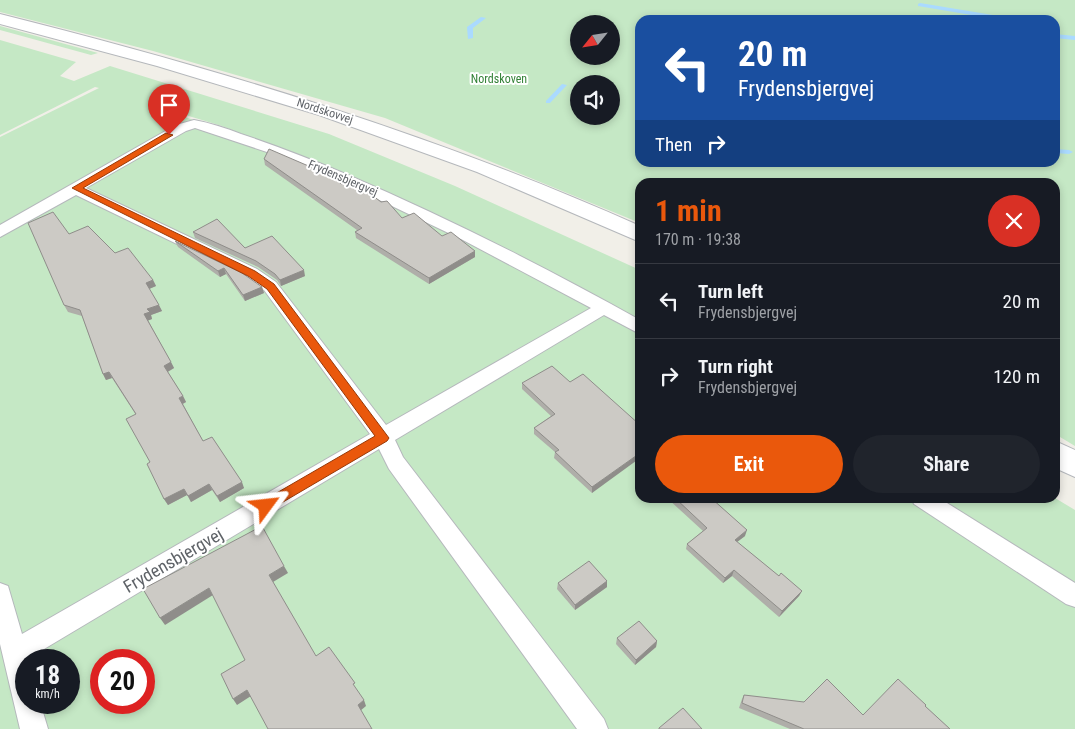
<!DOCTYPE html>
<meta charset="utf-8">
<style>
body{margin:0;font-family:"Roboto Condensed",sans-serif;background:#20242c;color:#f1f3f6;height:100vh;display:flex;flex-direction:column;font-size:19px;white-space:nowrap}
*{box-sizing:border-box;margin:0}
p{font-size:16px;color:#9ea1a6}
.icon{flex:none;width:28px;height:28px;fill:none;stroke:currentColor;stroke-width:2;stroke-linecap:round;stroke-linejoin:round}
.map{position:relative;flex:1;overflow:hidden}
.panel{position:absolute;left:635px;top:178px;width:425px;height:325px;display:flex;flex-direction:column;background:#171b24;border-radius:15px;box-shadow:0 2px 8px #0003}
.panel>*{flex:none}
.guide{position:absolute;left:635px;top:15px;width:425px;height:152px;border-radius:15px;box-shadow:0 2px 8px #0003;background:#1a4fa0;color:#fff;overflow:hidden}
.needle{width:32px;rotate:240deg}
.tools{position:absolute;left:570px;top:15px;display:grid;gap:10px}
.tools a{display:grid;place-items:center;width:50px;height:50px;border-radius:50%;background:#171b24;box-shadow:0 2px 8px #0003;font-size:25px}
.speed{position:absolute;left:15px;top:649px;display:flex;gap:10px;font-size:25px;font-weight:700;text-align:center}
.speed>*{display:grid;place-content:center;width:65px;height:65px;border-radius:50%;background:#171b24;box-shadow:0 2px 8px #0003;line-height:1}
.speed small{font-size:12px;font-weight:400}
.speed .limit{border:8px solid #d22;background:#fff;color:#111}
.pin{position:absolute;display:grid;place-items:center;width:42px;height:42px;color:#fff;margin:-51px -21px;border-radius:50% 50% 50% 0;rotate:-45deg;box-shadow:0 0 5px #0007}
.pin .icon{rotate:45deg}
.me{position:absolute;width:55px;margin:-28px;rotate:60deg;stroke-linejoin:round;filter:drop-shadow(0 0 4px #0008)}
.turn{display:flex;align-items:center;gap:18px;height:105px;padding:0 20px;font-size:22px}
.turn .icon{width:65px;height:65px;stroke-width:2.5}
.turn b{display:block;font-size:35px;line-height:42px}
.then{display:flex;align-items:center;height:48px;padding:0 20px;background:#0003;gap:10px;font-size:19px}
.round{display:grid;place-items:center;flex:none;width:52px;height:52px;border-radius:26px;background:#20242c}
.overview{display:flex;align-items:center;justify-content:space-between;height:85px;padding:0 20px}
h1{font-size:30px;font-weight:700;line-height:38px;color:#ea580c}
.primary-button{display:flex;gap:10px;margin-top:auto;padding:10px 20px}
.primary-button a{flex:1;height:58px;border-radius:30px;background:#ea580c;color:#fff;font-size:20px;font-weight:700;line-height:58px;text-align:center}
.primary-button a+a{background:#20242c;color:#f1f3f6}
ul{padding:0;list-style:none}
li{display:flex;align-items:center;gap:15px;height:75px;padding:0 20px;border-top:1px solid #363941}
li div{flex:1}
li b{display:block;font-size:19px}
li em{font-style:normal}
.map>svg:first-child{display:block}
.green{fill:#c5e8c5;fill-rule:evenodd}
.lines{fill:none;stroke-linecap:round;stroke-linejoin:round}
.stream{fill:#aadaff;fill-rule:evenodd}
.service-casing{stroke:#b5b8bc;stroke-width:2}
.tertiary-casing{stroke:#b5b8bc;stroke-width:2}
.service{fill:#fff;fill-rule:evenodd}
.tertiary{fill:#fff;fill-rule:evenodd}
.wall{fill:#afaea9}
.shaded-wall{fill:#8f8d8a}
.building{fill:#cccac5;stroke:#8f8d8a}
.route{fill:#ea580c;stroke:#983908}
.labels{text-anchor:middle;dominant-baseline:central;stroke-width:4;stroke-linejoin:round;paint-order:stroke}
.far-park-label{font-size:12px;fill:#348238;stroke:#fff}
.far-street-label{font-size:12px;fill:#5f6368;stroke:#fff}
.near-street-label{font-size:18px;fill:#5f6368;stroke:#fff}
</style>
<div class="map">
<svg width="1075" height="729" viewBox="0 0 1075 729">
<rect width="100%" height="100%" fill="#f1efe8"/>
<g class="green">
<path d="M0,0H1075V446L1055,434V182H640V223L385,118L153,51L0,12ZM640,20H1055V162H640ZM579,24H611V56H579ZM579,84H611V116H579Z"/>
<polygon points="0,26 98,53 91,55 0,30"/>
<path d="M0,40L76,62L60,76L74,81L110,66L329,134L455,186L640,270V498H1055L1075,510V729H0V137L99,88L95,87L0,135ZM162,108L222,126L372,188V189ZM26,660H69V702H26ZM101,660H144V702H101Z"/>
</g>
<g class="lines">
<g class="stream">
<polygon points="920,3 1011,18 1014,20 1001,20 918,6 918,4"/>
<polygon points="481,17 486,18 473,28 473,38 468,39 467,27"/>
<polygon points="1055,34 1075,36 1075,40 1055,38"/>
<polygon points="562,84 567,85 550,103 546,103 546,101"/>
<polygon points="1055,149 1069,150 1073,152 1069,154 1055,153"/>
</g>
<defs>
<g id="service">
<path d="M194,120C210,123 226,128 241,134C277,146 313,160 348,175C448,218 545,267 640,320V334L604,315L395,440L403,457L604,719L608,729H577L389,469L379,449L29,658V660H26V702H40L48,729H20L0,644V583L8,586L22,634L370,434L264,290L245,277L76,195L0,237V225L176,125ZM195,128L273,154L373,197L461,239L591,308L386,425L276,282L257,269L86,188L186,131Z"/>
<polygon points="911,498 939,498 1075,583 1075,607 1066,604 914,504"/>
</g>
<g id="tertiary">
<path d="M0,14C219,69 434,134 640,226V242L477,172L319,115L157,66L0,24Z"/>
<polygon points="1055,441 1075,450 1075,477 1055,468"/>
</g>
</defs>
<use href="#service" class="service-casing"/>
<use href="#tertiary" class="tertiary-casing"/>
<use href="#service" class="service"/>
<use href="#tertiary" class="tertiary"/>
</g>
<g class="wall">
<polygon points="264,159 341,184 402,218 442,236 475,257 429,284 356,238 355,232 357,230 265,165"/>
<polygon points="193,232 245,248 305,276 281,286 277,280 258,267 195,238"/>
<polygon points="69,234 153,280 156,286 149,289 162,311 151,315 152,319 148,320 174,368 168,372 183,396 186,402 183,404 203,441 244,488 220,502 212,490 191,502 187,495 168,505 164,499 150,462 136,415 112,378 106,380 103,374 82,316 68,312 64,305"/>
<polygon points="175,241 262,287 264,293 245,301 226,274 220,277 178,247"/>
<polygon points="570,382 640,425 592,493 554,458 555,452 534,434 534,428 551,416 522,389 522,383"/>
<polygon points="667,498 711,498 745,536 737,542 779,576 802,591 799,596 779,617 732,576 723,583 686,549 687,544 703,531"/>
<polygon points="607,581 607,587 575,610 557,589 558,583"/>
<polygon points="617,638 657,641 656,647 635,665 616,644"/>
<polygon points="744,695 863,715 925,706 950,729 790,729 739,708 742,699"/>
</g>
<g class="shaded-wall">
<polygon points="475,251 475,257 429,284 429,278"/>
<polygon points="224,268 226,274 220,277 218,271"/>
<polygon points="304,270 305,276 281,286 280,280"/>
<polygon points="153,280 156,286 149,289 146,283"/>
<polygon points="262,287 264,293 245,301 243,295"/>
<polygon points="159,305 162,311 151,315 152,319 147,321 144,314 147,309"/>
<polygon points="171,362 174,368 167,372 164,366"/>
<polygon points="109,372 112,378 106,380 103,374"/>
<polygon points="183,396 186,402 182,404 179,398"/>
<polygon points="640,453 640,458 592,493 592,487"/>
<polygon points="242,482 244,488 220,502 217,496"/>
<polygon points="209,484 212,490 191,502 188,496"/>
<polygon points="184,489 187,495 168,505 164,499"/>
<polygon points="747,530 745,536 733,545 735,540"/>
<polygon points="284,566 288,573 273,582 269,575"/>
<polygon points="734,570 732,576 723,583 725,578"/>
<polygon points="607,581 607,587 575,610 575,605"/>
<polygon points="209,588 213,595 165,625 160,618"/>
<polygon points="802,591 799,596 779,617 782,611"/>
<polygon points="657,641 656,647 635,665 636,660"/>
<polygon points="247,690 251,696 237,705 233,699"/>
<polygon points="364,700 366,706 360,711 358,705"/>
</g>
<g class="building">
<polygon points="269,149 334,177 341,184 345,182 372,195 381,202 387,201 402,218 414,213 442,236 451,232 475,251 429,278 355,232 362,228 264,159"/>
<polygon points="53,212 69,234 88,226 115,253 128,248 153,280 146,283 159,305 147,309 150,312 144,314 171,362 164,366 183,396 179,398 203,441 212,437 242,482 217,496 209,484 188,496 184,489 164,499 147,464 150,462 126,419 136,414 109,372 103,374 80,310 64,305 28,223"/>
<polygon points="217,219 245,248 272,236 304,270 280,280 275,274 256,261 193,232"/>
<polygon points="175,241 242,273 262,287 243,295 224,268 218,271"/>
<polygon points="552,366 570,382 583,374 640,425 640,453 592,487 555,452 559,450 534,428 555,414 522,383"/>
<polygon points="675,498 711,498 747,530 735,540 779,576 781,573 802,591 782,611 734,570 725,578 687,544 707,528"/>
<polygon points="262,526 284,566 269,575 316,656 329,647 355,683 353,684 364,700 358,705 372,729 268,729 247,690 233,699 221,674 245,660 209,588 160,618 143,589"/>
<polygon points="589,561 607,581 575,605 558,583"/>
<polygon points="639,621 657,641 636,660 617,638"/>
<polygon points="827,679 863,715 898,679 926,705 925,706 950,729 804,729 742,703 744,695 804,702"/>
<polygon points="683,708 702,729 659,729 659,728"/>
</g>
<polygon class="route" points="166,133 173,135 83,188 255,271 274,284 389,438 387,441 266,512 261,510 259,506 261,502 375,436 267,289 248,276 72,188"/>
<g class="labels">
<g class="far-park-label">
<text x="499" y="79">Nordskoven</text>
</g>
<g class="far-street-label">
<text transform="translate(325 111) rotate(18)">Nordskovvej</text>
<text transform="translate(343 178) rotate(23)">Frydensbjergvej</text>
</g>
<g class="near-street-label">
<text transform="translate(173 560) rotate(-30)">Frydensbjergvej</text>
</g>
</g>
</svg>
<div class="tools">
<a><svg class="needle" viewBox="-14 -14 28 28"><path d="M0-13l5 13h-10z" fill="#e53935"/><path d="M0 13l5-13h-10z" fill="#9ea1a6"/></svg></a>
<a><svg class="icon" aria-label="sound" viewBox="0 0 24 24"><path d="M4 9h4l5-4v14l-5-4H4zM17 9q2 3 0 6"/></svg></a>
</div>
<div class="speed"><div>18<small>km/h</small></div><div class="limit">20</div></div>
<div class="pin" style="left:169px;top:135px;background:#d93025"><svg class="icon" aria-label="arrive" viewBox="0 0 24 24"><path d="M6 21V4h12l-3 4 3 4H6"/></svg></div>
<svg class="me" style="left:266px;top:506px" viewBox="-20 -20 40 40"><path d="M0-17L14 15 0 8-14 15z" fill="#ea580c" stroke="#fff" stroke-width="4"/></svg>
<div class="guide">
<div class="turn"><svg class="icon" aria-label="left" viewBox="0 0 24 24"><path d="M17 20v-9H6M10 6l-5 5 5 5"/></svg><div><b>20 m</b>Frydensbjergvej</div></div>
<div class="then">Then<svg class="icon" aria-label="right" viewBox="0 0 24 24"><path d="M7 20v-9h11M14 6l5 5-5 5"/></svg></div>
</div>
<section class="panel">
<div class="overview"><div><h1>1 min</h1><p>170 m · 19:38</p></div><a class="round" style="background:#d93025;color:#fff"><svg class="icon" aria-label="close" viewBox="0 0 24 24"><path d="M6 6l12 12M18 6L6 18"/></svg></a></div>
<ul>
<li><svg class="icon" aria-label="left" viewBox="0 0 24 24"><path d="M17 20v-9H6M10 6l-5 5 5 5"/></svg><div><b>Turn left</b><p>Frydensbjergvej</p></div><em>20 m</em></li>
<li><svg class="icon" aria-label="right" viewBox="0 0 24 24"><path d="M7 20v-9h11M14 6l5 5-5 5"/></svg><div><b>Turn right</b><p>Frydensbjergvej</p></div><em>120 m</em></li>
</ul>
<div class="primary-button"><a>Exit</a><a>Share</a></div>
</section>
</div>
